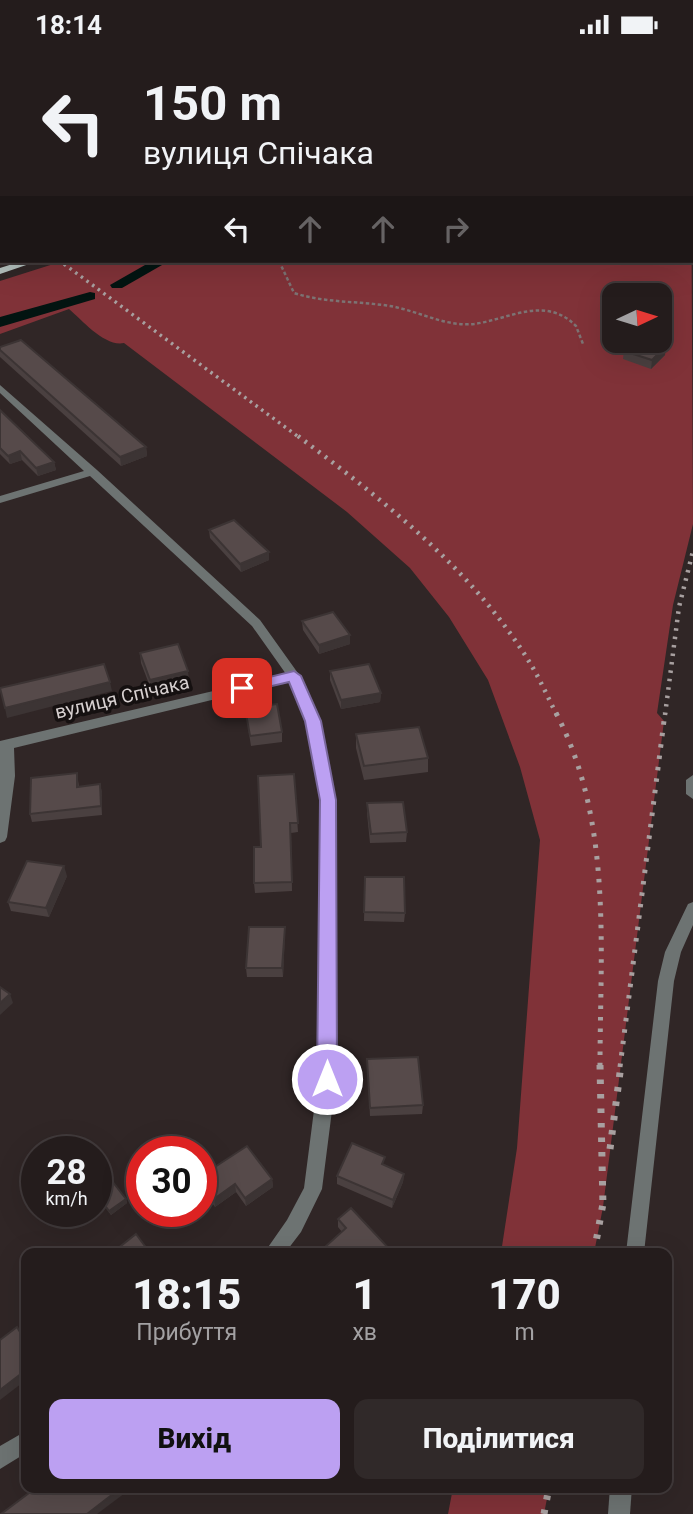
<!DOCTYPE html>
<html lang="uk">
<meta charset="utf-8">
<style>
body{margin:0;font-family:Roboto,sans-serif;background:#302929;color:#f1f3f6;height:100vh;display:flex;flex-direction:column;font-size:26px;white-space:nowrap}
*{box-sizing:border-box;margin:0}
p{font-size:23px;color:#a3a1a3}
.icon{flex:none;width:38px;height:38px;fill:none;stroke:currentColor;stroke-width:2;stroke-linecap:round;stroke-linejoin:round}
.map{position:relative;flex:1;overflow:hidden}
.details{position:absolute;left:21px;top:1199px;width:651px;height:245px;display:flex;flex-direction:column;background:#241c1c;border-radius:14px;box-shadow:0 7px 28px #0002,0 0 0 2px #413a3b}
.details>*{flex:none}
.banner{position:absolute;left:0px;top:0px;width:693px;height:214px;box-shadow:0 7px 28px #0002,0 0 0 2px #413a3b;background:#241c1c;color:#f1f3f6;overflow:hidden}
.needle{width:46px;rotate:86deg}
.fabs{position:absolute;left:602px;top:234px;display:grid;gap:14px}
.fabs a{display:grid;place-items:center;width:70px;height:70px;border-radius:14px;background:#241c1c;box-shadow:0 7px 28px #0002,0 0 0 2px #413a3b;font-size:35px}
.speed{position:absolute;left:21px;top:1087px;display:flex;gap:14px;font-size:35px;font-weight:700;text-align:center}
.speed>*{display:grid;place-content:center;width:91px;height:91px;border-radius:50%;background:#241c1c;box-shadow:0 7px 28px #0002,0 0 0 2px #413a3b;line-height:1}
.speed small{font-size:18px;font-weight:400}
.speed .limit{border:10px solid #d22;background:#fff;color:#111}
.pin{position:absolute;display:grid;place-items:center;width:60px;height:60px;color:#fff;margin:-30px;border-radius:14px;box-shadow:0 4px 10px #0006}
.me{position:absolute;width:77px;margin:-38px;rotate:0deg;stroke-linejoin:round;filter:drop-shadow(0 0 5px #0008)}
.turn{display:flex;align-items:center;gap:24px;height:147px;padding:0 28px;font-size:32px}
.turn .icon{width:91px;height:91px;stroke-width:2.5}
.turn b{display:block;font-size:49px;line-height:60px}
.lanes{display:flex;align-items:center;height:66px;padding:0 28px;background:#0003;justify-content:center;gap:35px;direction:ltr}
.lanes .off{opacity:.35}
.eta{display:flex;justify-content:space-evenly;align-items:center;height:119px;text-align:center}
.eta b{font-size:42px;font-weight:800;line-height:49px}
.primary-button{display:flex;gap:14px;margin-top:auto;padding:14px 28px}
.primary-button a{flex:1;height:80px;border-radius:14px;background:#bca0f2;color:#111;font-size:28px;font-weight:800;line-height:80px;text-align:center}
.primary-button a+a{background:#302929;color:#f1f3f6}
.status{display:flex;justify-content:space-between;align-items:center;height:49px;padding:0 35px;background:#241c1c;direction:ltr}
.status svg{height:19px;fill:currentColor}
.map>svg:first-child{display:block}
.green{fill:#803238;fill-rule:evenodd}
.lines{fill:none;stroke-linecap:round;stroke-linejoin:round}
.canal{fill:#031411;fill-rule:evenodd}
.path{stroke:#7c7373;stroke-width:2.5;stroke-dasharray:3.5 2.5;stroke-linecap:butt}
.service{fill:#6d7372;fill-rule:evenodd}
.minor{fill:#6d7372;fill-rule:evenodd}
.primary{fill:#b2bebb;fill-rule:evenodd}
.rail-far3{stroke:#a8a0a0;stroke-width:3.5;stroke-dasharray:2.5 4.5;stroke-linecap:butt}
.rail-far2{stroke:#a8a0a0;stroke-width:4.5;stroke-dasharray:2.5 6;stroke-linecap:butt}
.rail-far1{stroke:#a8a0a0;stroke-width:5;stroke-dasharray:3.5 8;stroke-linecap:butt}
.rail{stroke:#a8a0a0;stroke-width:7;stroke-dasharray:4.5 10;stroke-linecap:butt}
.wall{fill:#4a4040}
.shaded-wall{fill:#3c3434}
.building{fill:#564a4a;stroke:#3c3434;stroke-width:2}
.route{fill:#bca0f2;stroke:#7a689d;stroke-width:2}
.labels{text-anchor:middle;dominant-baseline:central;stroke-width:7;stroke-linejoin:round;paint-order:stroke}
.street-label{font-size:19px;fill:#d7d0d0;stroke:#151010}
</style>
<div class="status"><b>18:14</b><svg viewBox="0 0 49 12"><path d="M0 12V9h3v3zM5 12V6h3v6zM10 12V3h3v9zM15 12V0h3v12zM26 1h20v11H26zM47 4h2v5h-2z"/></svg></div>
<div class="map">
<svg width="693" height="1465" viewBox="0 0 693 1465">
<rect width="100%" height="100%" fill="#302626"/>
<g class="green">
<polygon points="0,0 190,0 191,2 2,2 2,186"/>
<path d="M691,96L693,475L673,556L657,664L664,672L603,1158L594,1204H501L517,1099L540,791L520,718L488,631L449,568L410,519L347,463L124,294C105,298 83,272 69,260L0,285V232L63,212H691ZM614,247H660V292H614Z"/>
<polygon points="453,1439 453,1438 549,1439 544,1465 448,1465"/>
</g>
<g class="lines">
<g class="canal">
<polygon points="125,0 135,0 136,2 126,2"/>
<polygon points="152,212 169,212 122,239 112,239 110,236"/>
<polygon points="90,243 95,244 95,250 0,278 0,268"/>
</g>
<path class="path" d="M279,212L294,244C325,254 358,252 390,257C419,262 445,278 474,275C510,270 545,246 576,277L583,295"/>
<rect class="service" x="691" y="92" width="2" height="4"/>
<g class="minor">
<polygon points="0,182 2,183 2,188 0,188"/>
<polygon points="0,336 97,421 260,571 300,627 320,672 335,751 336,1030 322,1140 301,1183 285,1204 264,1204 287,1171 304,1139 318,1030 321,751 306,672 290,632 14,699 15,727 7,788 5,792 0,794 0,692 286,625 252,577 90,427 0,454 0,447 84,422 0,344"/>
<polygon points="693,726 693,750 686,745 686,731"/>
<polygon points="693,853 693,876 681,903 674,932 644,1204 626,1204 658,932 665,903 688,855"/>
<polygon points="26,1382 26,1404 0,1420 0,1397"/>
<polygon points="610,1438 632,1438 630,1465 608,1465"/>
</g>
<g class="primary">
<polygon points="666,0 676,0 665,2"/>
<polygon points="22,212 38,212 0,225 0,219"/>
</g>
<polyline class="rail-far3" points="64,215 300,389"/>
<g class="rail-far2">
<path d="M298,387C384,452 473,521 530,614C540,630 548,649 557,666"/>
<polyline points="665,666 679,558 693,502"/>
</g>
<g class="rail-far1">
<path d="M556,664C613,773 600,900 600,1018"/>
<polyline points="620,1018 665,664"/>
</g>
<g class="rail">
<polyline points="600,1016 603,1158"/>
<polyline points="610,1100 621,1016"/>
<polyline points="594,1204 604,1149"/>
<polyline points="544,1465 549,1438"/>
</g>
</g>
<g class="wall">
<polygon points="0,298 146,398 147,407 121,417 0,308"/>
<polygon points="624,302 665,306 651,320 623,310"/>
<polygon points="0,361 54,413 56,421 38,427 22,411 10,415 0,405"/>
<polygon points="209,481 269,511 241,523 210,489"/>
<polygon points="302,572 350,586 350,595 319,605 303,581"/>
<polygon points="140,604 189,631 151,640 141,614"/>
<polygon points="330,622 381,644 380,653 341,660 330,631"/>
<polygon points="245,659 282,683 282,693 251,697"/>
<polygon points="356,685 428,709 428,723 364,731 356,699"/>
<polygon points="77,724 79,738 100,735 102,744 102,766 32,773 30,765"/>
<polygon points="294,725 298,783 291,784 292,842 255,844 254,834 261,798"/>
<polygon points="367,754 407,783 406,793 370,794 367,764"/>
<polygon points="67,827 49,868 11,862 8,853"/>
<polygon points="365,828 405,864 404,873 364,872"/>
<polygon points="285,878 283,928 247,928 246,919"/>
<polygon points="367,1010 423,1056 422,1065 370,1067"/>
<polygon points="385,1117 404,1125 403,1133 392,1159 337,1135 337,1127"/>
<polygon points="96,1129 126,1150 127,1154 111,1166 96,1146"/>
<polygon points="272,1130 273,1138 246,1157 236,1143 215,1158 201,1138 201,1133"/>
<polygon points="338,1170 393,1204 325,1204 325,1198 342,1183 338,1178"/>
</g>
<g class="shaded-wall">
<polygon points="666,297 665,306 651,320 652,311"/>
<polygon points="146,398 147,407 121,417 120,408"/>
<polygon points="20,402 22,411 10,415 8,407"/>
<polygon points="54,413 56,421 38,427 36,419"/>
<polygon points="269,503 269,511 241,523 240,515"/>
<polygon points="350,586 350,595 319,605 319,596"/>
<polygon points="188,622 189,631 151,640 150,631"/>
<polygon points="110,633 112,642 7,669 5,659"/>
<polygon points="381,644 380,653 341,660 341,651"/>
<polygon points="100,735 102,744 102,766 101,757"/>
<polygon points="64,817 67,827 49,868 46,859"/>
<polygon points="285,878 285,887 283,928 282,919"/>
<polygon points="10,945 13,954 0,966 0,954"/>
<polygon points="404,1125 403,1133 392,1159 393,1151"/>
<polygon points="272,1130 273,1138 246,1157 245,1149"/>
<polygon points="235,1135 236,1143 215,1158 214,1150"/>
<polygon points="126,1150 127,1154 111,1166 109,1162"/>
<polygon points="26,1321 26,1331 0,1351 0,1341"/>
<polygon points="122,1438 133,1438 97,1465 87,1465"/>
</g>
<g class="building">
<polygon points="21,291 146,398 120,408 0,301 0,298"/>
<polygon points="634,292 650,292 666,297 652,311 624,302"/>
<polygon points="0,361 54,413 36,419 20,402 8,407 0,399"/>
<polygon points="234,471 269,503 240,515 209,481"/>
<polygon points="333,563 350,586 319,596 302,572"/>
<polygon points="178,595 188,622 150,631 140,604"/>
<polygon points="104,615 110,633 5,659 0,639"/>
<polygon points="369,615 381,644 341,651 330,622"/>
<polygon points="277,655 282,683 250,687 245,659"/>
<polygon points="419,678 428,709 364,717 356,685"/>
<polygon points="77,724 77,738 100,735 101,757 30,765 31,729"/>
<polygon points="294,725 298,774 290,774 292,833 254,834 254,798 261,798 258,727"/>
<polygon points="403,753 407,783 371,785 367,754"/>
<polygon points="27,812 64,817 46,859 8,853"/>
<polygon points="365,828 404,828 405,864 364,863"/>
<polygon points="249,878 285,878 282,919 246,919"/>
<polygon points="0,938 10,945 0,954"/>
<polygon points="418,1008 423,1056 370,1059 367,1010"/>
<polygon points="352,1094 385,1108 382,1115 404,1125 393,1151 337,1127"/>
<polygon points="247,1097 272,1130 245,1149 235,1135 214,1150 201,1133 201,1127"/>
<polygon points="105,1123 126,1150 109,1162 96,1144 96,1129"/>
<polygon points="351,1159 393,1204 330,1204 325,1198 346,1179 338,1170"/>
<polygon points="136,1185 150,1204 112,1204"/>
<polygon points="17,1278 26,1293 26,1321 0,1341 0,1291"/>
<polygon points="37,1438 122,1438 87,1465 1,1465"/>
</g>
<polygon class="route" points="294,622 301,627 321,672 336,751 337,1030 334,1036 327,1038 320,1036 317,1030 320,751 305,672 289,633 242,644 235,639 237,636"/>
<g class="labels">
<g class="street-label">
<text transform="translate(122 648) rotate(-13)">вулиця Спічака</text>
</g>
</g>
</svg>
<div class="fabs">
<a><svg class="needle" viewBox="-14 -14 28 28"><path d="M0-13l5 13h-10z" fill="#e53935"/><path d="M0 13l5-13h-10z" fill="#a3a1a3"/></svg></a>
</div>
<div class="speed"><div>28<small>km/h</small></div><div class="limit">30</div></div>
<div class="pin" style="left:242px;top:639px;background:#d93025"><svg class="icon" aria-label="arrive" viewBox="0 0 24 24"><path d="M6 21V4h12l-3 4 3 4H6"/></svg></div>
<svg class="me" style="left:327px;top:1030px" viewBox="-20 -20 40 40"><circle r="17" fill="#bca0f2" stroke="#fff" stroke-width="3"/><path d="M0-11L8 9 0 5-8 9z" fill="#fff"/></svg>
<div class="banner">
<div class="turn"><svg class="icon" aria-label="left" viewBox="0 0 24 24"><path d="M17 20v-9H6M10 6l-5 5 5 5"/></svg><div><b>150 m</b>вулиця Спічака</div></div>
<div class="lanes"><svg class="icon" aria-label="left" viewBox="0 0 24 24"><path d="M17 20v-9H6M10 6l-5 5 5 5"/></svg><svg class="icon off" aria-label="ahead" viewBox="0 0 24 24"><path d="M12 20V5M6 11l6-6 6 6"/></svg><svg class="icon off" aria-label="ahead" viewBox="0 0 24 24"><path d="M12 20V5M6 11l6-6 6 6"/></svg><svg class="icon off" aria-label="right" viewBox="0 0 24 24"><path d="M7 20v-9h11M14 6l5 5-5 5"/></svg></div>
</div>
<section class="details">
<div class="eta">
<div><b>18:15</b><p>Прибуття</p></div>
<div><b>1</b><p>хв</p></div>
<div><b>170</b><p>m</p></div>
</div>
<div class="primary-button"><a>Вихід</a><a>Поділитися</a></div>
</section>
</div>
